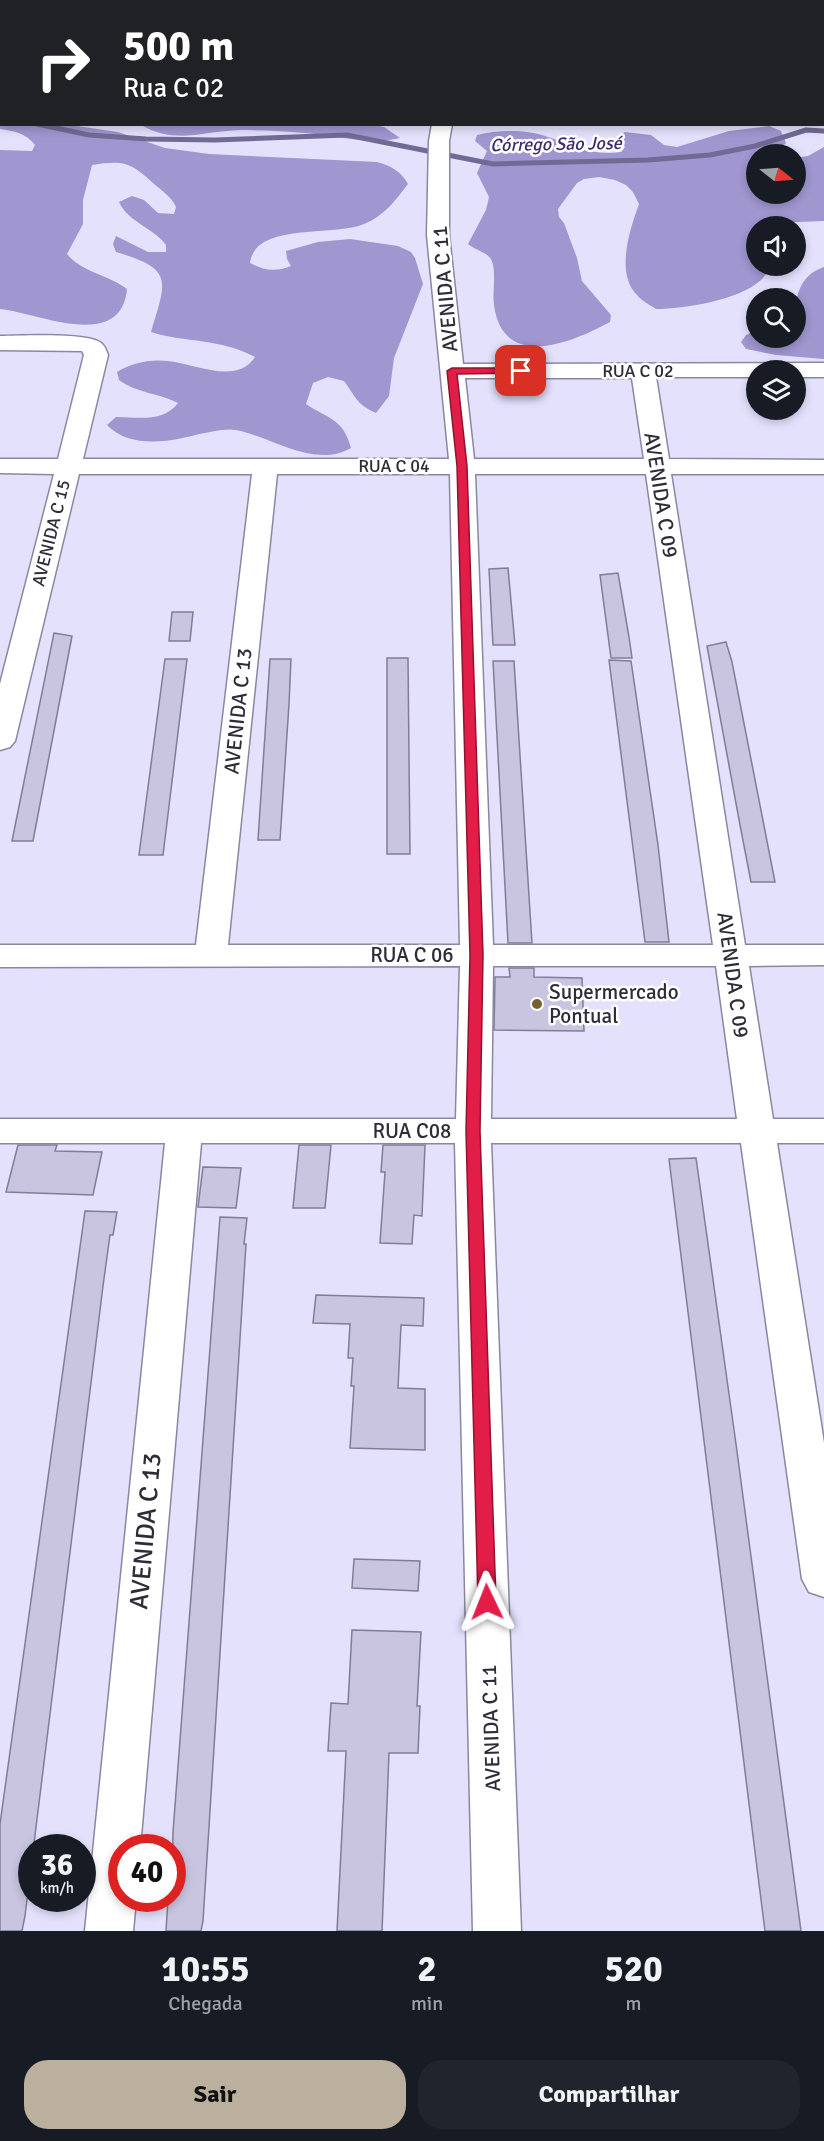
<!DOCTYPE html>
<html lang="pt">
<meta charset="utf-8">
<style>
body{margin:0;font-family:Signika,sans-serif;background:#20242c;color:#f1f3f6;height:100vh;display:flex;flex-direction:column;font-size:22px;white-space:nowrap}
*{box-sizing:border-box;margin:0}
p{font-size:20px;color:#9ea1a6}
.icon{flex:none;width:33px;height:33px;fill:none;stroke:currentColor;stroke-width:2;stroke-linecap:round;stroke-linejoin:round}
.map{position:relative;height:1931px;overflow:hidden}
.panel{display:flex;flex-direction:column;background:#171b24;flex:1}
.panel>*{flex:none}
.guide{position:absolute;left:0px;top:0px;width:825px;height:126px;box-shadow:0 3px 9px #0003;background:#202124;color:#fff;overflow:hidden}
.needle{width:39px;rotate:107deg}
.tools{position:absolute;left:746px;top:144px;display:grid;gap:12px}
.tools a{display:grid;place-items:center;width:60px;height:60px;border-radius:50%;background:#171b24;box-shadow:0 3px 9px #0003;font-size:30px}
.speed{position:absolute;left:18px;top:1834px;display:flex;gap:12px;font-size:30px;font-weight:700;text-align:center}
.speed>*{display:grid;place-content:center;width:78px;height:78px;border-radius:50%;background:#171b24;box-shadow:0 3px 9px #0003;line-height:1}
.speed small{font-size:15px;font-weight:400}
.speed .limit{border:9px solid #d22;background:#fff;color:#111}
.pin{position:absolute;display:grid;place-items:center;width:51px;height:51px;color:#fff;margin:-26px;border-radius:12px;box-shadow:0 3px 9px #0006}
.me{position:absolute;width:66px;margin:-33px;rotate:358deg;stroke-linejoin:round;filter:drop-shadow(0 0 4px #0008)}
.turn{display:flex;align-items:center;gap:21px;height:126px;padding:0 24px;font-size:27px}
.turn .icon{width:78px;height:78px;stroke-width:2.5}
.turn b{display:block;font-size:42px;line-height:51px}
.eta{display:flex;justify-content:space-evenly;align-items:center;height:102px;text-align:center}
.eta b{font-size:36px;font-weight:700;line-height:42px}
.button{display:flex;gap:12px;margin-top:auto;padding:12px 24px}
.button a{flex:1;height:69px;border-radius:24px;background:#bbb09d;color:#111;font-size:24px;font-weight:700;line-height:69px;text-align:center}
.button a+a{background:#20242c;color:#f1f3f6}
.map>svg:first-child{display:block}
.forest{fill:#a096d0}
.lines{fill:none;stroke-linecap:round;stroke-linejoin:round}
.stream{stroke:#716a95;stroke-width:5}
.building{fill:#c9c5e1;stroke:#817d97;stroke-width:1.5}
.minor-casing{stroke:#8b87a1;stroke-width:3}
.minor{fill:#fff;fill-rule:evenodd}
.route{fill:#e11d48;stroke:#92132f;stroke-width:1.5}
.poi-dot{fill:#785f30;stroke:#fff;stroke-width:2}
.labels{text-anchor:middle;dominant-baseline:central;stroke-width:5;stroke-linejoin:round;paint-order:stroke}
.far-water-label{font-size:18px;font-style:italic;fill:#3d2b6f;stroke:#fff}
.far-street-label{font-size:18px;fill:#2e2c37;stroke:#fff}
.street-label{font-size:21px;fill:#2e2c37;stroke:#fff}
.poi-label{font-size:21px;fill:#2e2c37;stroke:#fff;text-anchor:start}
.near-street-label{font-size:26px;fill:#2e2c37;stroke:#fff}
</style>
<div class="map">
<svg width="824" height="1931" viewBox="0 0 824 1931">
<rect width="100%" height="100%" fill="#e4e1fd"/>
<g class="forest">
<path d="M0,82L2,124L70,125L118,132L165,148L209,154L377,162C391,166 401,171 408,184C395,201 384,216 364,224C333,237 255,222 250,263C265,271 276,272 291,266L287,259L286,251L318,242L350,239L398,246L411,252L415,258L423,284L394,358L389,396L376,413C356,404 356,397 344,381L328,377L313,383L306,404C328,419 343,418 351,448C314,469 273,437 236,430C224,428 211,432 199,434C170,442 130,449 107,425L116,417C138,417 163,423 178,403C159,393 136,393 119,380L117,372C132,363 149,359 167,361C195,363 236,386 255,357C220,338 186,343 151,332C166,281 175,269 116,252L113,244L116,236L148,252H166V245C154,228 128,222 119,202L132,196L144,200L158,213L174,214L176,207C171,196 162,191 153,183C130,162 124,160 92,165L83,200V224L67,254C81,272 109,275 127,289C121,353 36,312 0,309V150L32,151L35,145C26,133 14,131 0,129Z"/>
<path d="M141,125H375L384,127L400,138C369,146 336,135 304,133C283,131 261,130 240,130C203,131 176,145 141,125Z"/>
<path d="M769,126L781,131L786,143L782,147L768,149L770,154H756V194H795V158L808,156L824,147V221L772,223L770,226H756V266H773C769,270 765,276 761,280C740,300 684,309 656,309C650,305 642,301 637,295C615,273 630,229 639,204L633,192L626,185L615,180L599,177L584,179L577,183L558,209L559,217L564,223L577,258L582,281L611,315L610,322C573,342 503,372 494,305C492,292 497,271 491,259C486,252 475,250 468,244L486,210L489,197L477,173L487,151L475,141L477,135C499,130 526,129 548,137C575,146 590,156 621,152L625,147L619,136L625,132L651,135L664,145L677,147L729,131Z"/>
<path d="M824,267V359L776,355L746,349L741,342L746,335L756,330V338H795C795,309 792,278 824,267Z"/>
</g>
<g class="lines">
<polyline class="stream" points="37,124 89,135 146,139 215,140 347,135 493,164 648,160 710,155 755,146 806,130 824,131"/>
</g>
<g class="building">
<polygon points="508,568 515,645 493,645 489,569"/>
<polygon points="618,573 629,637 632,658 611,658 600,575"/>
<polygon points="172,612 193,612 190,641 169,641"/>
<polygon points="54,633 72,636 33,841 12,841"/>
<polygon points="726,642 732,662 775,882 751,882 740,825 707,646"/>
<polygon points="387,658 408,658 410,854 387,854"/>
<polygon points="165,659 187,659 163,855 139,855"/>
<polygon points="270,659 291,659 289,704 280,840 258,840"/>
<polygon points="609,660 631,661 658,845 669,942 645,942"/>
<polygon points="493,661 514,661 532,943 508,943"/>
<polygon points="509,968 534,968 534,977 582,978 584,1031 494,1030 495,977 510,977"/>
<polygon points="18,1145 57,1145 55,1151 102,1152 93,1195 6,1192"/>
<polygon points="299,1145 331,1145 325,1208 293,1208"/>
<polygon points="383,1145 425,1145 422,1216 414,1215 412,1244 380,1243 385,1172 381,1172"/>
<polygon points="696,1158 736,1444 801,1931 765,1931 757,1868 669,1159"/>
<polygon points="203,1167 241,1168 236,1208 198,1207"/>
<polygon points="85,1211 117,1212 113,1235 110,1235 103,1286 25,1916 22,1931 0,1931 0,1824"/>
<polygon points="220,1217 247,1218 244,1244 246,1244 203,1921 201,1931 166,1931 168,1899 172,1899 173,1832"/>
<polygon points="316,1295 424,1298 423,1326 401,1325 398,1388 425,1389 425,1450 350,1448 354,1386 351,1386 353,1358 348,1358 350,1324 313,1323"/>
<polygon points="354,1559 420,1561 418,1591 352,1588"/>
<polygon points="352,1630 421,1632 417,1706 420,1706 418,1753 389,1753 382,1931 337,1931 346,1751 328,1751 331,1703 348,1704"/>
</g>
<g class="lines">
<defs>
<g id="minor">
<polygon points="46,0 64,0 46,2"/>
<rect x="443" y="0" width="18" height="2"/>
<polygon points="726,0 821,0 822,2 727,2"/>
<rect x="0" y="41" width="2" height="10"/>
<path d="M432,124H452L449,141V235L463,364L824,363V377H795V370H756V377H656L669,459L824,460V474H671L745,945H824V965L749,966L773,1119H824V1143H777L824,1443V1597L809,1592L802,1579L741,1143H491L521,1931H473L455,1143H201L140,1848H122V1899H136L133,1931H85L165,1143H0V1119H456L460,966L0,967V945H196L252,474H79L15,741L10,747L0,750V684L54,474L0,473V459H58L84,355L82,351L0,350V336C20,336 87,332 101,343C105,346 106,350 108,355L83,459H449L427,235L429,141ZM465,378H632L644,459H474ZM277,474H450L460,945H228ZM475,474H646L713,945H493ZM493,966H716L737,1119H491Z"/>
</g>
</defs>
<use href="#minor" class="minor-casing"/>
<use href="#minor" class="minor"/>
</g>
<polygon class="route" points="521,368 525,369 525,373 457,374 467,466 483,955 480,1131 496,1602 493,1607 487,1609 481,1607 478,1602 466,1131 470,955 457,466 447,371 452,368"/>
<circle class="poi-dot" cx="537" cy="1004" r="6"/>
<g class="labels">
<g class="far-water-label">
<text transform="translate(556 144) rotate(-1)">Córrego São José</text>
</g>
<g class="far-street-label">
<text x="638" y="371">RUA C 02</text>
<text x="394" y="466">RUA C 04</text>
<text transform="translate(51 533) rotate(-76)">AVENIDA C 15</text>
</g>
<g class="street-label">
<text transform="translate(445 289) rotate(-95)">AVENIDA C 11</text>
<text transform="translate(661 495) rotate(81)">AVENIDA C 09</text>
<text transform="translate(238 711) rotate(-84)">AVENIDA C 13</text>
<text x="412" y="955">RUA C 06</text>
<text transform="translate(733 975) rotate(82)">AVENIDA C 09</text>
<text x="412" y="1131">RUA C08</text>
<text transform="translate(491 1728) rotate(-92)">AVENIDA C 11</text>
</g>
<g class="poi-label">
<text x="549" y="992">Supermercado<tspan x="549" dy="24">Pontual</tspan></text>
</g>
<g class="near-street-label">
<text transform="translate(146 1531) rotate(-85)">AVENIDA C 13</text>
</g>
</g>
</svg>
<div class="tools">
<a><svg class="needle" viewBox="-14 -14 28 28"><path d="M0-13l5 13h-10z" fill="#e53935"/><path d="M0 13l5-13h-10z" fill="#9ea1a6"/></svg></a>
<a><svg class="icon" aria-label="sound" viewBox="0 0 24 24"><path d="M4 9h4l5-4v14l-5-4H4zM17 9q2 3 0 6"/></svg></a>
<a><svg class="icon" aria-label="search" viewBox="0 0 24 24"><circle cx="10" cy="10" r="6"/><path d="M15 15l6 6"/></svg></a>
<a><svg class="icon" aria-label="layers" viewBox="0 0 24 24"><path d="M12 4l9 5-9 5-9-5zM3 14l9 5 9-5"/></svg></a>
</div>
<div class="speed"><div>36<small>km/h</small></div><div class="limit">40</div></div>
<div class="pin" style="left:521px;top:371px;background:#d93025"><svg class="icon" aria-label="arrive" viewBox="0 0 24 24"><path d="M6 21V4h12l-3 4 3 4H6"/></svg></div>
<svg class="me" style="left:487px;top:1602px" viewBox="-20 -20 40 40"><path d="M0-17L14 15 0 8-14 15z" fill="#e11d48" stroke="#fff" stroke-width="4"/></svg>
<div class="guide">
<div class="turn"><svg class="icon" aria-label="right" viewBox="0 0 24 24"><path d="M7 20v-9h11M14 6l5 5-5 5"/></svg><div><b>500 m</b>Rua C 02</div></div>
</div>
</div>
<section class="panel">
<div class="eta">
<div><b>10:55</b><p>Chegada</p></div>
<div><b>2</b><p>min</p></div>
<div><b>520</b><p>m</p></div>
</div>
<div class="button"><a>Sair</a><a>Compartilhar</a></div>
</section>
